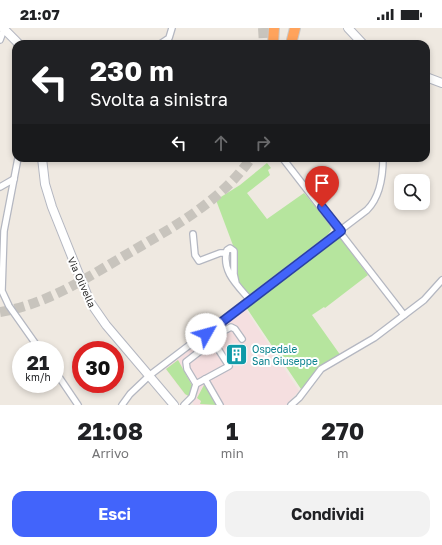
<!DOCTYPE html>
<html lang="it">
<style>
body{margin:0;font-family:"Golos Text",sans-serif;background:#f2f2f2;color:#202124;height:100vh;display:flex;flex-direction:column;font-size:15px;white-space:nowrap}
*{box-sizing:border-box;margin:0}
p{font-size:13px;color:#757577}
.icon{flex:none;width:22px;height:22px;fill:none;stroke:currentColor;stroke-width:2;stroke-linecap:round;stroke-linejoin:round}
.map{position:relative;height:377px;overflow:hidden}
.side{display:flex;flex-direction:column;background:#fff;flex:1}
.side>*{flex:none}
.hud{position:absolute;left:12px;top:12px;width:418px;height:122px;border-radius:12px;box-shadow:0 2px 6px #0003;background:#202124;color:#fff;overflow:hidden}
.buttons{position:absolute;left:394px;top:146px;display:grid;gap:8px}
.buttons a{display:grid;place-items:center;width:36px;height:36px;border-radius:8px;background:#fff;box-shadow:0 2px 6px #0003;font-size:20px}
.speed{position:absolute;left:12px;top:313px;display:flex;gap:8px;font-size:20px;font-weight:700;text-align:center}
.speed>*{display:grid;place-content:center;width:52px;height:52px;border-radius:50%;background:#fff;box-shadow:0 2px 6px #0003;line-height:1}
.speed small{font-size:10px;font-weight:400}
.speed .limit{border:6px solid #d22;background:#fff;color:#111}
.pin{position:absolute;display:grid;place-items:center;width:34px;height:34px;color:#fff;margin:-41px -17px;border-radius:50% 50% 50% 0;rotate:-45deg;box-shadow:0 0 4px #0007}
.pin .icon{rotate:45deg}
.me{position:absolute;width:44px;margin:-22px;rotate:52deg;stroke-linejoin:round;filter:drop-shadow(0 0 3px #0008)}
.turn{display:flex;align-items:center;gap:14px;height:84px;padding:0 12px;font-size:18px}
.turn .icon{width:52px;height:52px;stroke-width:2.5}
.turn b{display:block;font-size:28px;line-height:34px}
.lanes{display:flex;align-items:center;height:38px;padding:0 12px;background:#0003;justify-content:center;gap:20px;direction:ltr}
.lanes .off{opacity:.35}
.eta{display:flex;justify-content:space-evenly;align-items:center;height:68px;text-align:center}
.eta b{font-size:24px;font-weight:700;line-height:28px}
.cta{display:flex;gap:8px;margin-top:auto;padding:8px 12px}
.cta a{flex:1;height:46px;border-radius:12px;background:#4264fb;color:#fff;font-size:16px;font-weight:700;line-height:46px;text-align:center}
.cta a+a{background:#f2f2f2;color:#202124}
.status{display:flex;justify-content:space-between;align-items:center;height:28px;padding:0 20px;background:#fff;direction:ltr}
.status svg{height:11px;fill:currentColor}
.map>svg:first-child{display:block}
.medical{fill:#f5dfe0}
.green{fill:#b6e59e}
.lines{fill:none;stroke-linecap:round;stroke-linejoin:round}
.highway-tunnel{stroke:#c8c4bd;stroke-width:10;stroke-dasharray:10 5;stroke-linecap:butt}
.street-casing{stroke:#b4b7c1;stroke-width:8}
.secondary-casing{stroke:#b4b7c1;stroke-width:10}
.highway-casing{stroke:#c9c9c9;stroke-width:12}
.street{stroke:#fff;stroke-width:5.5}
.secondary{stroke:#fff;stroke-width:8}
.highway{stroke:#ffa35c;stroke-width:10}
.route-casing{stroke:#2b41a3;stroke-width:10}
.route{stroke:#4264fb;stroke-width:7}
.labels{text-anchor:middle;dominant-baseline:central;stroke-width:4;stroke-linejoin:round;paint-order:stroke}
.street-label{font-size:10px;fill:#2e2e2e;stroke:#fff}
.culture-label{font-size:10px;fill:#0d838f;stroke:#fff;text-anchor:start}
</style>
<div class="status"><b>21:07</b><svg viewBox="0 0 49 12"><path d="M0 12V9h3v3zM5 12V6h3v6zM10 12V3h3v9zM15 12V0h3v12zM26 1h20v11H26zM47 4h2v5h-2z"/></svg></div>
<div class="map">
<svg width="442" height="377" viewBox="0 0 442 377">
<rect width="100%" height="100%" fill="#efe9e1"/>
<polygon class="medical" points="244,279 299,363 286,377 194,377 190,369 185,367 165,340"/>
<g class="green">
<polygon points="267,135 271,140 268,142 270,147 247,165 267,191 304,165 330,196 331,202 327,208 249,267 237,254 234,220 216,172 240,157"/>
<polygon points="339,208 368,247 325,280 324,279 312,287 341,328 318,342 301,361 246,279"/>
<polygon points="178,332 193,359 190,369 185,366 166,341"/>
<polygon points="204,357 217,377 200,376 201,373 197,370"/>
</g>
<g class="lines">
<g class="highway-tunnel">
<polyline points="263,0 264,16"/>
<path d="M0,284C48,276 88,249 129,225C173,199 222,173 251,130"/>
</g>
<defs>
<g id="street">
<polyline points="0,12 4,1"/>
<polyline points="160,16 169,10 172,0"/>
<polyline points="18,130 4,203 2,263 9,278 40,322"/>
<polyline points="284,132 404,287"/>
<polyline points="0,159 14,151"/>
<polyline points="193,206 195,227 199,233 220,225 226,225"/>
<path d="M236,255L234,246V223L230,220L227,222C221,243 237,257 250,272"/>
<polyline points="213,313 220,305 231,299 235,301 242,311"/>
<polyline points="55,343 78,377"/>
<polyline points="205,351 220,377"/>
<path d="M122,377L130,366L150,347L367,182C380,169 383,148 383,130"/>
<polyline points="184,377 192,369 196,356 229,338 213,313 186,334 187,341 196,356"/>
<polyline points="291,377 299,370 321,341 374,310 424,272 442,252"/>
</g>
<g id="secondary">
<polyline points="3,0 19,16"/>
<polyline points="348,0 363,16"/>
<polyline points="426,49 442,55"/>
<polyline points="42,130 45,156 52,179 90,274 106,297 174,377"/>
</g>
<g id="highway">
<polyline points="273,16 274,0"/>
<polyline points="291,16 295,0"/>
</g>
</defs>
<use href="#street" class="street-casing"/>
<use href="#secondary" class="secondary-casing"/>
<use href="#highway" class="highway-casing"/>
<use href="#street" class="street"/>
<use href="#secondary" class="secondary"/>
<use href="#highway" class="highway"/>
</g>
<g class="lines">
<defs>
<polyline id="route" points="206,306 341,203 322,179"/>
</defs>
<use href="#route" class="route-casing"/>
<use href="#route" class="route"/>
</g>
<defs>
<symbol id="building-square" viewBox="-11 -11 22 22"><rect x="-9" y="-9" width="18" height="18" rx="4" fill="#0f9aa8" stroke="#fff"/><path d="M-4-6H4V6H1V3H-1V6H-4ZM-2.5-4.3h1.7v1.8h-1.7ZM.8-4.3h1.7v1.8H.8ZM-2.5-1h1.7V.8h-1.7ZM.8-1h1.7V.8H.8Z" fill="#fff"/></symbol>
</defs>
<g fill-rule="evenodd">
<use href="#building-square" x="224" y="314" width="25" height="25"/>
</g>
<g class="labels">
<g class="street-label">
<text transform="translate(82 254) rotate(66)">Via Olivella</text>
</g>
<g class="culture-label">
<text x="252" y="321">Ospedale<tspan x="252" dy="12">San Giuseppe</tspan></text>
</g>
</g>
</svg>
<div class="buttons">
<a><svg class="icon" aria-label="search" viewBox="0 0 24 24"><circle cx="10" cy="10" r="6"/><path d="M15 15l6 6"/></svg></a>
</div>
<div class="speed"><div>21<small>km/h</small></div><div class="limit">30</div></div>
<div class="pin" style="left:322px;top:179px;background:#d93025"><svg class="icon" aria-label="arrive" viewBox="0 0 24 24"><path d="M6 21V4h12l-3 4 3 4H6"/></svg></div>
<svg class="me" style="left:206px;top:306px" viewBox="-20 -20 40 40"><circle r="19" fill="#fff"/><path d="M0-13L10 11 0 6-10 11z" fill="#4264fb"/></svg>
<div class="hud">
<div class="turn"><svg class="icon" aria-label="left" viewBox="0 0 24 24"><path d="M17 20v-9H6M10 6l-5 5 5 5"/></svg><div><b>230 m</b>Svolta a sinistra</div></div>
<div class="lanes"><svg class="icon" aria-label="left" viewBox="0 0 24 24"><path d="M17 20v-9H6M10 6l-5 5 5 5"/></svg><svg class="icon off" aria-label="ahead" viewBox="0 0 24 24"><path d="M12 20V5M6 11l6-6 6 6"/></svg><svg class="icon off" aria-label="right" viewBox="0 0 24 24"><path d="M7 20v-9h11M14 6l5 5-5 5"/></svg></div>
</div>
</div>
<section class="side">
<div class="eta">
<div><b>21:08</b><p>Arrivo</p></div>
<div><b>1</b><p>min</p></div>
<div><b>270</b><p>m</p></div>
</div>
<div class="cta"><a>Esci</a><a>Condividi</a></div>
</section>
